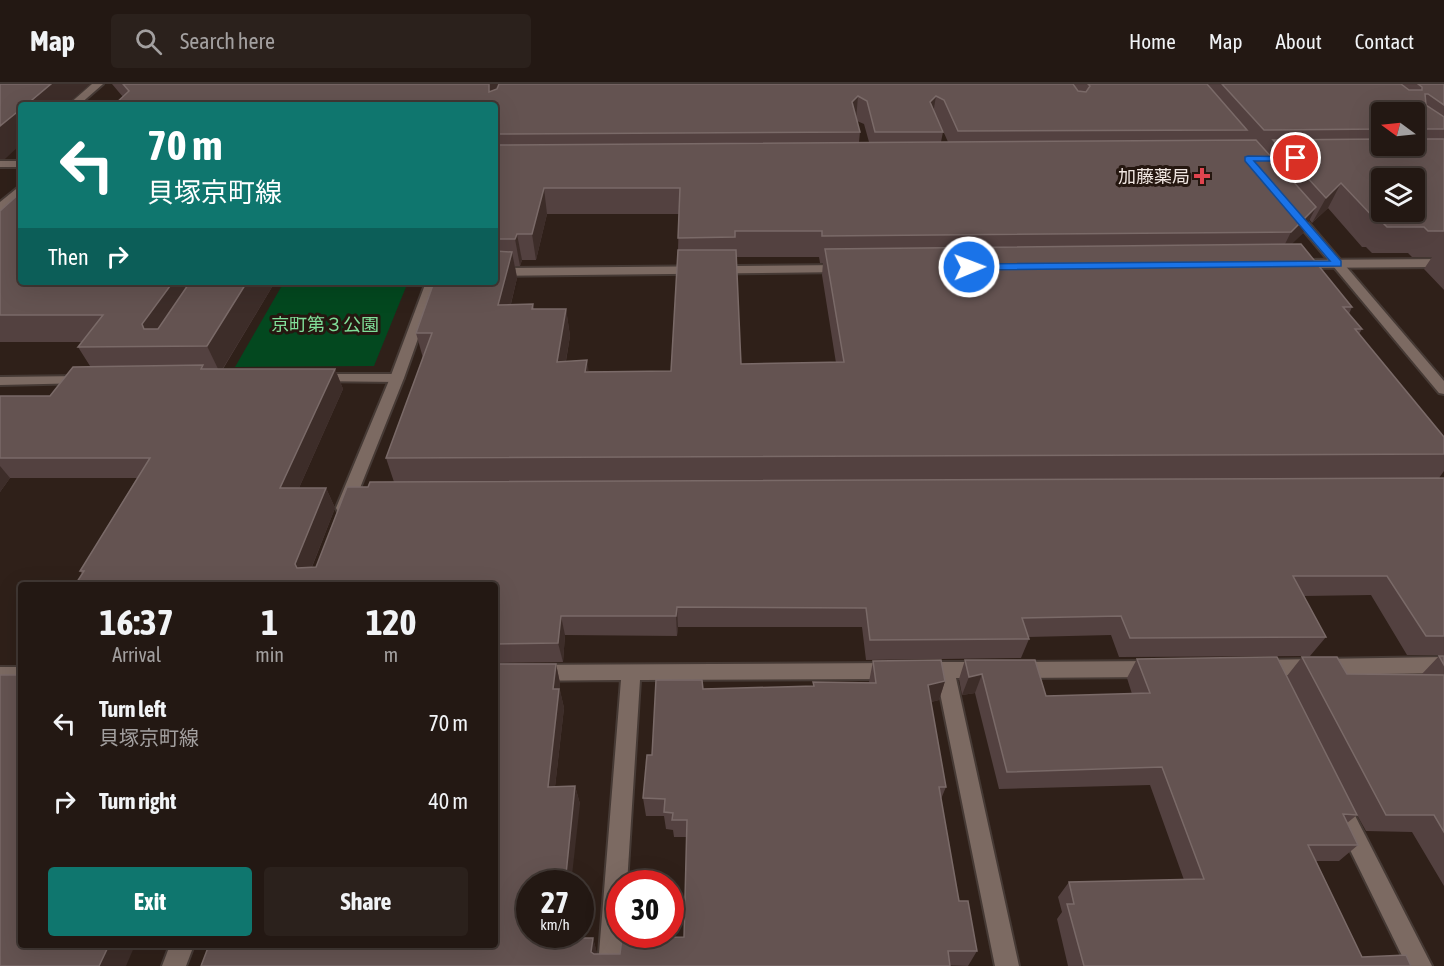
<!DOCTYPE html>
<meta charset="utf-8">
<style>
body{margin:0;font-family:"Asap Condensed","Noto Sans JP",sans-serif;background:#2b211c;color:#f1f3f6;height:100vh;display:flex;flex-direction:column;font-size:22px;white-space:nowrap}
*{box-sizing:border-box;margin:0}
p{font-size:20px;color:#a3a0a0}
.icon{flex:none;width:33px;height:33px;fill:none;stroke:currentColor;stroke-width:2;stroke-linecap:round;stroke-linejoin:round}
.map{position:relative;flex:1;overflow:hidden}
.panel{position:absolute;left:18px;top:498px;width:480px;height:366px;display:flex;flex-direction:column;background:#231813;border-radius:6px;box-shadow:0 6px 24px #0002,0 0 0 2px #403733}
.panel>*{flex:none}
.hud{position:absolute;left:18px;top:18px;width:480px;height:183px;border-radius:6px;box-shadow:0 6px 24px #0002,0 0 0 2px #403733;background:#0f766e;color:#fff;overflow:hidden}
.needle{width:39px;rotate:285deg}
.buttons{position:absolute;left:1371px;top:18px;display:grid;gap:12px}
.buttons a{display:grid;place-items:center;width:54px;height:54px;border-radius:6px;background:#231813;box-shadow:0 6px 24px #0002,0 0 0 2px #403733;font-size:30px}
.speed{position:absolute;left:516px;top:786px;display:flex;gap:12px;font-size:30px;font-weight:700;text-align:center}
.speed>*{display:grid;place-content:center;width:78px;height:78px;border-radius:50%;background:#231813;box-shadow:0 6px 24px #0002,0 0 0 2px #403733;line-height:1}
.speed small{font-size:15px;font-weight:400}
.speed .limit{border:9px solid #d22;background:#fff;color:#111}
.pin{position:absolute;display:grid;place-items:center;width:51px;height:51px;color:#fff;margin:-26px;border:3px solid #fff;border-radius:50%;box-shadow:0 2px 6px #0007}
.me{position:absolute;width:66px;margin:-33px;rotate:89deg;stroke-linejoin:round;filter:drop-shadow(0 0 4px #0008)}
.turn{display:flex;align-items:center;gap:21px;height:126px;padding:0 30px;font-size:27px}
.turn .icon{width:78px;height:78px;stroke-width:2.5}
.turn b{display:block;font-size:42px;line-height:51px}
.then{display:flex;align-items:center;height:57px;padding:0 30px;background:#0003;gap:12px;font-size:22px}
.eta{display:flex;justify-content:space-evenly;align-items:center;height:102px;text-align:center}
.eta b{font-size:36px;font-weight:700;line-height:42px}
.button{display:flex;gap:12px;margin-top:auto;padding:12px 30px}
.button a{flex:1;height:69px;border-radius:6px;background:#0f766e;color:#fff;font-size:24px;font-weight:700;line-height:69px;text-align:center}
.button a+a{background:#2b211c;color:#f1f3f6}
ul{padding:0;list-style:none}
li{display:flex;align-items:center;gap:18px;height:78px;padding:0 30px}
li div{flex:1}
li b{display:block;font-size:22px}
li em{font-style:normal}
header{display:flex;align-items:center;gap:36px;box-sizing:border-box;height:84px;padding:0 30px;background:#231813;border-bottom:2px solid #403733}
header strong{font-size:28px}
nav{display:flex;gap:33px;margin-inline-start:auto;font-size:21px}
.search{width:420px;height:54px;background:#2b211c;display:flex;align-items:center;gap:15px;box-sizing:border-box;padding:0 21px;border-radius:6px;color:#a3a0a0;font-size:22px}
.map>svg:first-child{display:block}
.green{fill:#03481f}
.lines{fill:none;stroke-linecap:round;stroke-linejoin:round}
.service-casing{stroke:#463a35;stroke-width:4}
.minor-casing{stroke:#463a35;stroke-width:4}
.tertiary-casing{stroke:#463a35;stroke-width:4}
.service{fill:#7c6a62;fill-rule:evenodd}
.minor{fill:#7c6a62;fill-rule:evenodd}
.tertiary{fill:#7c6a62;fill-rule:evenodd}
.wall{fill:#534140;fill-rule:evenodd}
.shaded-wall{fill:#3d2d29}
.building{fill:#645351;stroke:#7a6a68;stroke-width:1.5;fill-rule:evenodd}
.route{fill:#1a73e8;stroke:#114b97;stroke-width:1.5}
.health-dot{fill:#e0444e;stroke:#251710;stroke-width:2}
.labels{text-anchor:middle;dominant-baseline:central;stroke-width:6;stroke-linejoin:round;paint-order:stroke}
.far-poi-label{font-size:18px;fill:#f0e6e1;stroke:#251710;text-anchor:end}
.far-park-label{font-size:18px;fill:#81df99;stroke:#251710}
</style>
<header>
<strong>Map</strong>
<div class="search"><svg class="icon" aria-label="search" viewBox="0 0 24 24"><circle cx="10" cy="10" r="6"/><path d="M15 15l6 6"/></svg>Search here</div>
<nav><a>Home</a><a>Map</a><a>About</a><a>Contact</a></nav>
</header>
<div class="map">
<svg width="1444" height="882" viewBox="0 0 1444 882">
<rect width="100%" height="100%" fill="#2f2019"/>
<polygon class="green" points="284,198 408,198 374,282 235,283"/>
<g class="lines">
<defs>
<g id="service">
<polygon points="92,0 103,0 79,21 68,21"/>
<polygon points="21,101 21,110 0,127 0,118"/>
<polygon points="316,290 397,290 404,294 397,298 311,297 309,294 311,291"/>
<polygon points="83,292 90,296 88,299 0,301 0,293"/>
</g>
<g id="minor">
<rect x="0" y="77" width="21" height="6"/>
<polygon points="1444,175 1444,183 1295,184 1289,180 1295,176"/>
<polygon points="843,181 849,185 847,188 495,192 495,184"/>
<polygon points="426,198 438,198 404,294 352,424 350,428 338,428 336,424 390,294"/>
<polygon points="1444,573 1444,589 1261,592 1254,590 1252,584 1254,578 1261,576"/>
<polygon points="1154,577 1161,579 1163,585 1161,591 1154,593 1015,594 1008,592 1006,586 1008,580 1015,578"/>
<polygon points="922,578 983,578 990,580 992,586 990,592 983,594 956,594 1019,882 995,882 937,594 915,592 913,586 915,580"/>
<polygon points="893,579 900,581 902,587 900,593 893,595 640,596 627,800 620,800 620,850 624,850 622,882 598,882 621,596 495,597 495,581"/>
<rect x="0" y="583" width="21" height="16"/>
<polygon points="1338,709 1345,712 1432,882 1407,882 1327,719 1331,712"/>
<polygon points="170,861 194,861 186,882 162,882"/>
</g>
<polygon id="tertiary" points="1292,123 1296,124 1444,297 1444,310 1439,309 1288,128 1288,124"/>
</defs>
<use href="#service" class="service-casing"/>
<use href="#minor" class="minor-casing"/>
<use href="#tertiary" class="tertiary-casing"/>
<use href="#service" class="service"/>
<use href="#minor" class="minor"/>
<use href="#tertiary" class="tertiary"/>
</g>
<g class="wall">
<path d="M112,0H498L496,6L497,5L499,0H1444V206L1424,185L1432,173H1412L1408,169H1372L1366,163H1362L1328,124L1312,139L1309,135L1303,149L1291,160L1352,223L1349,230L1362,245L1359,250L1444,353V387L1439,394H1444V571H1407L1371,511L1304,512L1326,553L1310,572L1119,573L1111,551L1028,553L1029,555L1021,574L866,576L862,543H678L677,552L565,551L563,578L495,579V501L82,490L80,487L137,394H10L0,408V312H50L90,282L78,263L81,258H0V127L21,198H275L223,285H335L343,305L299,404H326L335,424L312,483H316L368,403L394,398L386,374L423,274L416,249L495,198V21L123,13ZM1382,28H1414V62H1382ZM857,37L864,40L869,58H859L860,48ZM940,40L948,58H941L943,48ZM547,130H679L678,166L671,287H588L566,277L570,252L566,225H534L533,220H511L517,194L515,182H520L522,176H536ZM736,173H819L820,179H823L822,191L836,279L741,280Z"/>
<polygon points="1439,572 1444,572 1444,802 1412,748 1366,747 1357,731 1347,739 1358,761 1339,777 1316,777 1362,873 1411,882 1068,882 1057,835 1062,828 1058,813 1069,798 1184,796 1150,701 999,705 975,609 962,611 959,595 965,576 1046,612 1132,610 1127,594 1137,575 1287,592 1302,573 1347,590 1421,591"/>
<polygon points="873,577 945,597 939,616 931,618 946,703 941,715 959,817 977,867 968,882 209,861 495,861 556,580 560,599 560,607 564,624 555,703 575,702 580,720 530,800 580,850 580,826 584,838 583,854 593,854 597,870 620,870 684,853 687,753 674,753 673,746 666,745 664,732 646,732 643,714 652,671 703,605 813,602 813,598 869,598"/>
</g>
<g class="shaded-wall">
<polygon points="51,0 90,0 66,21 26,21"/>
<polygon points="486,0 498,0 491,16"/>
<polygon points="858,12 856,36 852,18"/>
<polygon points="936,12 932,36 930,18"/>
<polygon points="21,25 21,60 5,75 0,75 0,42"/>
<polygon points="1341,99 1328,124 1312,139 1326,114"/>
<polygon points="544,104 547,130 536,176 532,150"/>
<polygon points="1316,123 1303,149 1278,174 1291,148"/>
<polygon points="517,150 522,176 520,182 515,155"/>
<polygon points="512,168 517,194 504,248 498,221"/>
<polygon points="173,198 204,198 160,262 144,245 142,240"/>
<polygon points="247,198 275,198 220,289 207,262"/>
<polygon points="566,225 570,252 561,305 557,278"/>
<polygon points="587,276 591,303 585,288"/>
<polygon points="335,285 343,305 290,424 280,404"/>
<polygon points="0,382 10,394 0,408"/>
<polygon points="326,404 335,424 305,500 295,480"/>
<polygon points="677,523 678,543 677,552 676,532"/>
<polygon points="561,532 565,551 563,578 558,559"/>
<polygon points="556,580 560,599 560,606 564,624 553,720 548,703 553,605"/>
<polygon points="982,590 975,609 962,611 969,593"/>
<polygon points="945,597 939,616 923,620 928,601"/>
<polygon points="575,702 580,720 571,800 565,800"/>
<polygon points="580,826 584,838 582,869 577,854 577,850 580,850"/>
<polygon points="593,854 597,869 596,882 591,868"/>
<polygon points="109,861 135,861 126,882 99,882"/>
</g>
<g class="building">
<polygon points="0,0 51,0 26,21 21,21 21,25 0,42"/>
<polygon points="123,0 489,0 489,8 497,5 499,0 1073,0 1078,7 1086,8 1090,2 1088,0 1207,0 1247,46 958,47 944,16 936,12 930,18 943,48 875,48 867,17 858,12 852,18 860,48 495,50 495,21 114,21 129,7"/>
<polygon points="1222,0 1401,0 1409,6 1422,6 1422,3 1418,0 1444,0 1444,21 1428,10 1425,10 1426,21 1444,33 1444,45 1414,45 1414,28 1382,28 1382,45 1264,46"/>
<path d="M1382,55V62H1414V55H1444V147H1428L1424,143H1387L1381,137H1377L1341,99L1326,114L1273,56ZM1382,94H1414V128H1382Z"/>
<polygon points="1256,56 1316,123 1291,148 822,152 822,147 735,147 735,153 678,154 680,104 544,104 532,150 517,150 515,155 495,155 495,61"/>
<polygon points="21,108 21,198 173,198 142,240 144,245 158,245 190,198 247,198 207,262 78,263 103,231 0,231 0,127"/>
<polygon points="1301,160 1352,223 1343,223 1362,245 1355,245 1444,353 1444,370 386,374 432,249 416,249 434,198 495,198 495,167 512,168 498,221 533,220 532,225 566,225 557,278 587,276 585,288 671,287 678,166 736,166 741,280 844,278 825,165"/>
<polygon points="203,281 201,285 335,285 280,404 326,404 295,480 297,484 316,483 347,403 368,403 370,398 1444,394 1444,552 1426,552 1387,492 1293,492 1326,553 1130,554 1121,532 1022,534 1029,555 870,556 866,524 677,523 676,532 561,532 558,559 495,560 495,501 75,501 84,487 80,487 150,374 0,374 0,312 50,312 73,283"/>
<polygon points="1439,572 1444,572 1444,581"/>
<polygon points="1277,573 1357,731 1343,730 1358,761 1308,761 1362,873 1406,871 1411,882 1084,882 1067,820 1074,820 1069,798 1204,795 1162,683 1007,688 982,590 969,593 965,576 1035,576 1046,612 1150,609 1137,575"/>
<polygon points="1302,573 1337,573 1347,590 1444,591 1444,748 1434,731 1386,731"/>
<polygon points="941,576 945,597 928,601 946,703 939,703 959,817 968,817 977,867 948,867 950,882 201,882 209,861 495,861 495,580 556,580 553,605 559,605 548,703 575,702 565,800 530,800 530,850 577,850 577,854 593,854 591,868 594,870 620,870 622,854 684,853 687,736 672,736 673,729 664,728 665,715 643,714 647,671 652,671 656,596 702,596 703,605 814,602 813,598 876,599 873,577"/>
<polygon points="21,588 21,861 109,861 99,882 0,882 0,591 19,591"/>
</g>
<polygon class="route" points="1248,72 1299,73 1300,74 1296,77 1254,77 1341,177 1341,182 969,186 964,183 969,180 1330,177 1245,77 1245,73"/>
<path class="health-dot" d="M1199 83h6v6h6v6h-6v6h-6v-6h-6v-6h6z"/>
<g class="labels">
<g class="far-poi-label">
<text x="1190" y="92">加藤薬局</text>
</g>
<g class="far-park-label">
<text x="325" y="240">京町第３公園</text>
</g>
</g>
</svg>
<div class="buttons">
<a><svg class="needle" viewBox="-14 -14 28 28"><path d="M0-13l5 13h-10z" fill="#e53935"/><path d="M0 13l5-13h-10z" fill="#a3a0a0"/></svg></a>
<a><svg class="icon" aria-label="layers" viewBox="0 0 24 24"><path d="M12 4l9 5-9 5-9-5zM3 14l9 5 9-5"/></svg></a>
</div>
<div class="speed"><div>27<small>km/h</small></div><div class="limit">30</div></div>
<div class="pin" style="left:1296px;top:74px;background:#d93025"><svg class="icon" aria-label="arrive" viewBox="0 0 24 24"><path d="M6 21V4h12l-3 4 3 4H6"/></svg></div>
<svg class="me" style="left:969px;top:183px" viewBox="-20 -20 40 40"><circle r="17" fill="#1a73e8" stroke="#fff" stroke-width="3"/><path d="M0-11L8 9 0 5-8 9z" fill="#fff"/></svg>
<div class="hud">
<div class="turn"><svg class="icon" aria-label="left" viewBox="0 0 24 24"><path d="M17 20v-9H6M10 6l-5 5 5 5"/></svg><div><b>70 m</b>貝塚京町線</div></div>
<div class="then">Then<svg class="icon" aria-label="right" viewBox="0 0 24 24"><path d="M7 20v-9h11M14 6l5 5-5 5"/></svg></div>
</div>
<section class="panel">
<div class="eta">
<div><b>16:37</b><p>Arrival</p></div>
<div><b>1</b><p>min</p></div>
<div><b>120</b><p>m</p></div>
</div>
<ul>
<li><svg class="icon" aria-label="left" viewBox="0 0 24 24"><path d="M17 20v-9H6M10 6l-5 5 5 5"/></svg><div><b>Turn left</b><p>貝塚京町線</p></div><em>70 m</em></li>
<li><svg class="icon" aria-label="right" viewBox="0 0 24 24"><path d="M7 20v-9h11M14 6l5 5-5 5"/></svg><div><b>Turn right</b></div><em>40 m</em></li>
</ul>
<div class="button"><a>Exit</a><a>Share</a></div>
</section>
</div>
